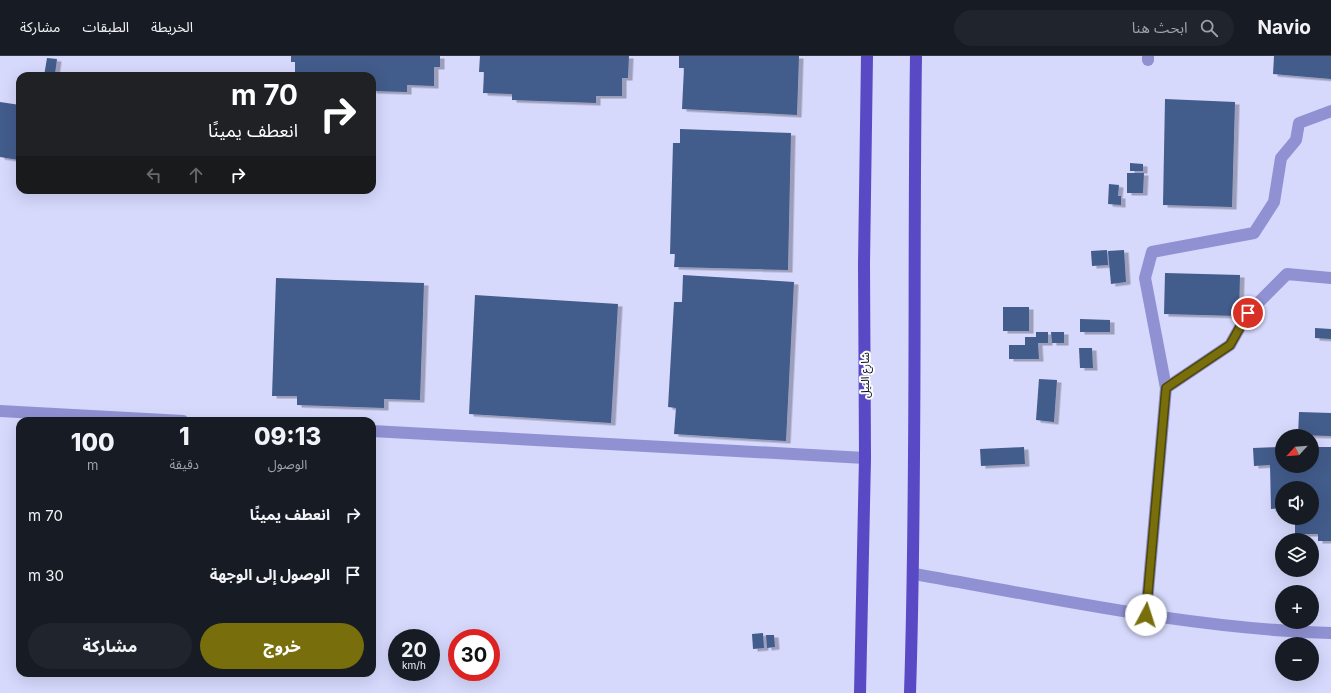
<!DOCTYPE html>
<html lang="ar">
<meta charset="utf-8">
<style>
body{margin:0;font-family:Inter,"Noto Sans Arabic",sans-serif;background:#20242c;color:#f1f3f6;direction:rtl;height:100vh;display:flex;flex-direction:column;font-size:15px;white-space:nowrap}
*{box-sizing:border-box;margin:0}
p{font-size:13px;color:#9ea1a6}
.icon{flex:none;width:22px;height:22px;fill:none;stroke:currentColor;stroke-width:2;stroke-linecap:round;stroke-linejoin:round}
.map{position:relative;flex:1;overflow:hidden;direction:ltr}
.side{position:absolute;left:16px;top:361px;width:360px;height:260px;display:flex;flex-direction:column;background:#171b24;border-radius:12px;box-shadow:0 4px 16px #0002;direction:rtl}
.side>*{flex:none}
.top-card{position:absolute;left:16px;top:16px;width:360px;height:122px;border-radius:12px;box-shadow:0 4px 16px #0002;direction:rtl;background:#202124;color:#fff;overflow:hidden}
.needle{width:26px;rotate:244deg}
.fabs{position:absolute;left:1275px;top:373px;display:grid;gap:8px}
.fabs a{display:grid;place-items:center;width:44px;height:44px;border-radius:50%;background:#171b24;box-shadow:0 4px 16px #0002;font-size:20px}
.speed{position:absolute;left:388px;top:573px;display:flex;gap:8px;font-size:20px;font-weight:700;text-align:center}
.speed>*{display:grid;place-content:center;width:52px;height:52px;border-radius:50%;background:#171b24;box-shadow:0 4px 16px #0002;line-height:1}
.speed small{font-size:10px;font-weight:400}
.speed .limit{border:6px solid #d22;background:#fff;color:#111}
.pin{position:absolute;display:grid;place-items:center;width:34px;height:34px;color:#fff;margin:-17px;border:2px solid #fff;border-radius:50%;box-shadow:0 1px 4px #0007}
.me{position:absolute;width:44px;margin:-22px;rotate:5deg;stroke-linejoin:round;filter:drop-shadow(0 0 3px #0008)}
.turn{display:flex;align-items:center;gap:14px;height:84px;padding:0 12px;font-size:18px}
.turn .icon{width:52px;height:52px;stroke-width:2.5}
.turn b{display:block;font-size:28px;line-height:34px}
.lanes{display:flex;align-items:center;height:38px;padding:0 12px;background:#0003;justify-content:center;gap:20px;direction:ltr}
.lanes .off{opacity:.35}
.eta{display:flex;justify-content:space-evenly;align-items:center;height:68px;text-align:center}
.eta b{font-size:24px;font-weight:800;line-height:28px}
.cta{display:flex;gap:8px;margin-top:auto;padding:8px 12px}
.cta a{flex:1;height:46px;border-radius:24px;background:#786e0c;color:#fff;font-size:16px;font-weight:800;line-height:46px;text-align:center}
.cta a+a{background:#20242c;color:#f1f3f6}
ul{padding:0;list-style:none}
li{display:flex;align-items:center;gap:12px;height:60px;padding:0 12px}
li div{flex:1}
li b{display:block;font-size:15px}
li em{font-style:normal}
header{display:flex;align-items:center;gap:24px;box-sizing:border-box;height:56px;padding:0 20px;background:#171b24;border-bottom:1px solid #363941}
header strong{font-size:19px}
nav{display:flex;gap:22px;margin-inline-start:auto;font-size:14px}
.search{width:280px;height:36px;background:#20242c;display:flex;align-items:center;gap:10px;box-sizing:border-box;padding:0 14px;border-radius:22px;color:#9ea1a6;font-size:15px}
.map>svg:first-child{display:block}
.building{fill:#435b8b;filter:url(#shadow)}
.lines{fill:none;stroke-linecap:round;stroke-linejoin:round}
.minor{stroke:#9091d3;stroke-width:12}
.major{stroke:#5949c5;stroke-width:12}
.route-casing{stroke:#4e4808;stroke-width:10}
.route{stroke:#786e0c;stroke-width:7}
.labels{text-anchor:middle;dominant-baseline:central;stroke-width:4;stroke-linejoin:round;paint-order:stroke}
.street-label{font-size:11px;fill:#0a091d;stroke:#fcfcfc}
</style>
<header>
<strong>Navio</strong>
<div class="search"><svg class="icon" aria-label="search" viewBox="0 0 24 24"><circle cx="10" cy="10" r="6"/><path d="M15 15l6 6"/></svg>ابحث هنا</div>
<nav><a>الخريطة</a><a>الطبقات</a><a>مشاركة</a></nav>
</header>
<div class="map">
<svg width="1331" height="637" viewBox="0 0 1331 637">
<defs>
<filter id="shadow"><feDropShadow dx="4.5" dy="2.5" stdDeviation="0" flood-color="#0004"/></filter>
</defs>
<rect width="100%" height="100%" fill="#d6d8fc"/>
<g class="building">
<polygon points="291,0 440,0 440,11 434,11 434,30 407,29 407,36 372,35 372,20 295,20 295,6 291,6"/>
<polygon points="480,0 629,0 628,22 622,22 622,40 596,40 596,47 512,44 512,38 483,37 484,16 479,16"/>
<polygon points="679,0 799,0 797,59 682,53 684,12 679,12"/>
<polygon points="1274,0 1331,0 1331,23 1273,18"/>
<polygon points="47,2 57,3 55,18 59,20 44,20"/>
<polygon points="1165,43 1235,46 1232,151 1163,149"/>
<polygon points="0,46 20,49 19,104 0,101"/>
<polygon points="680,73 791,77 788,214 674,211 675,198 670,198 673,87 680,87"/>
<polygon points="1130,107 1143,108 1143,115 1130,115"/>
<polygon points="1127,117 1144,117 1143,137 1127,137"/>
<polygon points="1109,128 1119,129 1118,140 1121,140 1121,149 1108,148"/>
<polygon points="1107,194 1108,209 1092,210 1091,195"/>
<polygon points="1124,194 1126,226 1111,228 1108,195"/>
<polygon points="1165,217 1240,219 1239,260 1164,258"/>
<polygon points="683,219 794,226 786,385 674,378 676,352 668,351 674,246 682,246"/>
<polygon points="276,222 424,227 420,344 384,343 384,352 297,349 297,340 272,340"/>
<polygon points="475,239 618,248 611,367 469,358"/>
<rect x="1003" y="251" width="26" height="24"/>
<polygon points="1080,263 1110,264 1110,276 1080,276"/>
<polygon points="1315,272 1331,273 1331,283 1315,282"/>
<polygon points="1036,276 1048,276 1048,287 1038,287 1039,303 1009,303 1009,289 1025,289 1025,281 1036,281"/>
<polygon points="1051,276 1064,276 1064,287 1052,287"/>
<polygon points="1079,292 1092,292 1093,312 1080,312"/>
<polygon points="1039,323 1057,324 1054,366 1036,364"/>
<polygon points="1299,356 1331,357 1331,380 1298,379"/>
<polygon points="1024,391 1025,408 981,410 980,393"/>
<polygon points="1282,391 1282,410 1312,410 1312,391 1331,391 1331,485 1318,485 1318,478 1295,478 1295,462 1312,462 1312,432 1282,432 1282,452 1271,453 1270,409 1254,410 1253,392"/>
<polygon points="763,577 764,592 753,593 752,578"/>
<polygon points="766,579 774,579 775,591 767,592"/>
</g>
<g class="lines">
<g class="minor">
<polyline points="1148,4 1148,0"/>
<polyline points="1166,332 1230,289 1248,257 1287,218 1331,222"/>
<polyline points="0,355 183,365"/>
<polyline points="372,375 865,402"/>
<path d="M914,518C1052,542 1191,573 1331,577"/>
<polyline points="1146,559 1166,332 1145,222 1152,196 1254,177 1274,146 1281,102 1296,84 1299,67 1331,55"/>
</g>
<g class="major">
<polyline points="860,637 865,402 864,208 867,0"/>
<path d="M910,637C917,425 913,212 916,0"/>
</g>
</g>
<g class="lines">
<defs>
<polyline id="route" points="1146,559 1166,332 1230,289 1248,257"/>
</defs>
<use href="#route" class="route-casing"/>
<use href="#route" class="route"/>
</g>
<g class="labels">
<g class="street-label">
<text transform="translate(865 319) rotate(-90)">شارع النيل</text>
</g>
</g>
</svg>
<div class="fabs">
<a><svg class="needle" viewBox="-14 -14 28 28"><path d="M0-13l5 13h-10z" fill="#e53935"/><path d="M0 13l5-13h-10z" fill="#9ea1a6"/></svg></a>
<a><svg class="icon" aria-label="sound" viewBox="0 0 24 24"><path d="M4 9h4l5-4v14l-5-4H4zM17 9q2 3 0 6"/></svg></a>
<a><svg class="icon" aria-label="layers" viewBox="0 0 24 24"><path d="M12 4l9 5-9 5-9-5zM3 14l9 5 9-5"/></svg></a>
<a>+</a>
<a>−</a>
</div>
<div class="speed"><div>20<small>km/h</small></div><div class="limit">30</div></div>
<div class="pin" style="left:1248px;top:257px;background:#d93025"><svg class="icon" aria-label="arrive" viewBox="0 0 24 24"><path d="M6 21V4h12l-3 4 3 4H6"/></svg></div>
<svg class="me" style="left:1146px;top:559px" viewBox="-20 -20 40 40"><circle r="19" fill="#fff"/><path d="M0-13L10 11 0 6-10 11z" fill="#786e0c"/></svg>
<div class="top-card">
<div class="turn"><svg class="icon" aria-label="right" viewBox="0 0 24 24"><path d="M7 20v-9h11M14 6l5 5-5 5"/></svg><div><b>70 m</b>انعطف يمينًا</div></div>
<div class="lanes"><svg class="icon off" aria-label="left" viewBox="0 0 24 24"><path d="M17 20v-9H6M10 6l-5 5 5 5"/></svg><svg class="icon off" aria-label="ahead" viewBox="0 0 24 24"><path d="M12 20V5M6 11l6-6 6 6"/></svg><svg class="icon" aria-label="right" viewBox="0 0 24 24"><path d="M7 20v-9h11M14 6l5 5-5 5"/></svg></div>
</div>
<section class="side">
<div class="eta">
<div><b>09:13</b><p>الوصول</p></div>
<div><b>1</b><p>دقيقة</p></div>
<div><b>100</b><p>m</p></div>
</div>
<ul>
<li><svg class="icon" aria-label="right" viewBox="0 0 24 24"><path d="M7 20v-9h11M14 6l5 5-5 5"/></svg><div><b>انعطف يمينًا</b></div><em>70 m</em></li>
<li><svg class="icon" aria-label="arrive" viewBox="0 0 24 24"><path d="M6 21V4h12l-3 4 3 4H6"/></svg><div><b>الوصول إلى الوجهة</b></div><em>30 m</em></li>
</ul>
<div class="cta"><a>خروج</a><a>مشاركة</a></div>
</section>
</div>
